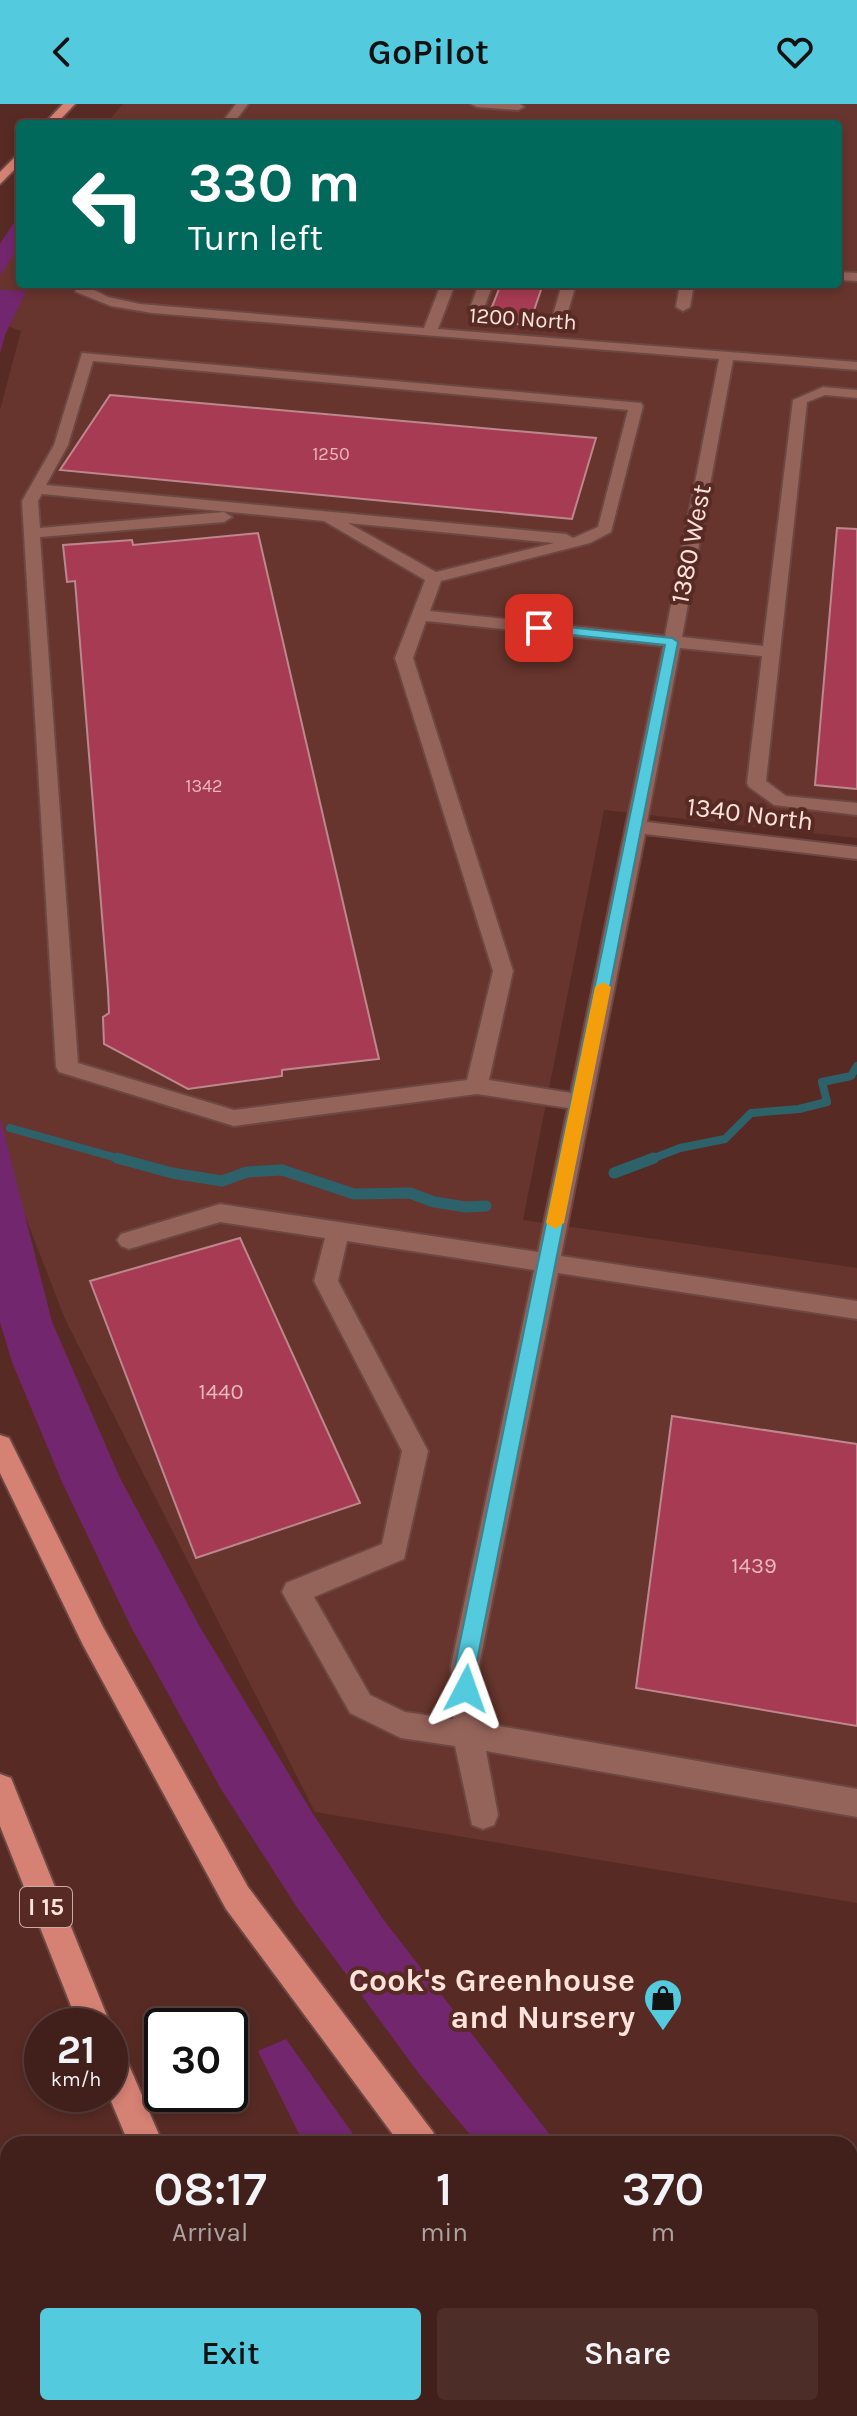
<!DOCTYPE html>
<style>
body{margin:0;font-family:Karla,sans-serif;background:#4c2d28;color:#f1f3f6;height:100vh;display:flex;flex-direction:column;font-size:30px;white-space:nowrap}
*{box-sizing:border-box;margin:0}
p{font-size:26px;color:#aea3a3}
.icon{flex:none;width:44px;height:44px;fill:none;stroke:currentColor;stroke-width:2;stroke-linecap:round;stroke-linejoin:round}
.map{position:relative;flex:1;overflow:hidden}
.side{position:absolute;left:0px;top:2032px;width:858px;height:280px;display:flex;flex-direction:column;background:#41201b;border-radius:24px 24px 0 0;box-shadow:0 4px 12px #0003,0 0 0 2px #5a3e3a}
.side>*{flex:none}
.banner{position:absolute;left:16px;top:16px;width:826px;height:168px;border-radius:8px;box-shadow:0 4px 12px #0003,0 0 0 2px #5a3e3a;background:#00695c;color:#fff;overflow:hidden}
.speed{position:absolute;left:24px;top:1904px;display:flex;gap:16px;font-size:40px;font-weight:700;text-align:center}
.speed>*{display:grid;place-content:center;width:104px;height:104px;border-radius:50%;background:#41201b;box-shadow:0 4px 12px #0003,0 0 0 2px #5a3e3a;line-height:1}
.speed small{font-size:20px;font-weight:400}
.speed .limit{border:4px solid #111;border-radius:12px;background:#fff;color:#111}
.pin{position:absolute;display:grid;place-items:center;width:68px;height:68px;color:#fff;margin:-34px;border-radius:16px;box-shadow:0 4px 12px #0006}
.me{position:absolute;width:88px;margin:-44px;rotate:4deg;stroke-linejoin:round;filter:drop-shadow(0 0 6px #0008)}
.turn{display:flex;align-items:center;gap:28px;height:168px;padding:0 40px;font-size:36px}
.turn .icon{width:104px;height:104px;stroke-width:2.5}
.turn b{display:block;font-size:56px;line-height:68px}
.eta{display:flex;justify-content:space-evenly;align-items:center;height:136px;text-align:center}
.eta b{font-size:48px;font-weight:600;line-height:56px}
.cta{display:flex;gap:16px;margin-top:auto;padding:16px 40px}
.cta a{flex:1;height:92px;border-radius:8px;background:#54cade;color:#111;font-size:32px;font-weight:600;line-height:92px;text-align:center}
.cta a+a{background:#4c2d28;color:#f1f3f6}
header{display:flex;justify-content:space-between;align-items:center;height:104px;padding:0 40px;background:#54cade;color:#111;font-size:36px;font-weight:600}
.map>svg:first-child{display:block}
.built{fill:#67352d}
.green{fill:#72266d}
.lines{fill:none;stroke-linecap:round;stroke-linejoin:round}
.stream-far1{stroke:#2e626b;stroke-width:8}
.stream{stroke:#2e626b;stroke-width:11}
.building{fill:#a73b53;stroke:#bd878e;stroke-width:2}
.minor-casing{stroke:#6d4742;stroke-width:4}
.highway-casing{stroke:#6d4742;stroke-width:4}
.minor{fill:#94635a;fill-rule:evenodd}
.highway{fill:#d58274;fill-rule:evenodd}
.route{fill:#54cade;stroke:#378390;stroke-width:2}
.slow{fill:#f59e0b}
.labels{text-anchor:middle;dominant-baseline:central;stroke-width:8;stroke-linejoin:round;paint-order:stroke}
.far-number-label{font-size:18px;fill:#e9b8ba}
.far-street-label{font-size:22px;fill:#ffe2dc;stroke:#572b24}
.number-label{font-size:22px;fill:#e9b8ba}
.shield{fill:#572b24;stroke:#cdaba5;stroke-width:2}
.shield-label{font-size:24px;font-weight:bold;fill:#ffe2dc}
.street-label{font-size:26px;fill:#ffe2dc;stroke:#572b24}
.near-poi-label{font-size:32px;font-weight:bold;fill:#ffe2dc;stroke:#572b24;text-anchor:end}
</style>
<header><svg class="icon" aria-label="back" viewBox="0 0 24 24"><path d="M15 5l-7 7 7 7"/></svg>GoPilot<svg class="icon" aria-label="heart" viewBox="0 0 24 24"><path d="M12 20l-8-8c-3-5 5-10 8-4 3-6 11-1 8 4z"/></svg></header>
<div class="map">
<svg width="857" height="2312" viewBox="0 0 857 2312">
<rect width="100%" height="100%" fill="#572b24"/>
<polygon class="built" points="123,0 857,0 857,734 604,706 523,1116 857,1164 857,1799 315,1708 65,1215 0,1047 0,306 21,227 0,219 0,141 20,118 20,180 838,180 838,20 106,20"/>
<g class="green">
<polygon points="20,109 20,141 0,172 0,140"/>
<polygon points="0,186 26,187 5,231 0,250"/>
<polygon points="0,1013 52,1218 120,1374 200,1523 313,1710 383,1815 557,2040 478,2040 420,1971 296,1802 221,1685 130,1521 62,1378 12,1258 0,1218"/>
<polygon points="286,1935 360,2040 304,2040 258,1947"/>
<polygon points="444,2304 556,2304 562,2312 448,2312"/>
<polygon points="707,2304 788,2304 796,2312 715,2312"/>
</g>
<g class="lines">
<g class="stream-far1">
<polyline points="10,1024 124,1056"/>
<polyline points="649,1056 680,1044 725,1035 751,1009 799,1005 827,998 822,978 851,972 857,962"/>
</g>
<g class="stream">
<polyline points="117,1054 172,1069 222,1077 247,1068 282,1066 354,1090 410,1089 434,1098 466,1103 486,1102"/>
<polyline points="614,1069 654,1054"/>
</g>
</g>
<g class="building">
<polygon points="501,180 543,180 529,221 486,218"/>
<polygon points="110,291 596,334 572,415 60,366"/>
<polygon points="837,424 857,425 857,685 815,681"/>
<polygon points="258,429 379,955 282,966 282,972 188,985 104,940 103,913 109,909 108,886 75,477 67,478 63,441 132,436 133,441"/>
<polygon points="240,1134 360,1399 196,1454 90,1177"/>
<polygon points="672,1312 857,1340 857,1622 636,1584"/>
</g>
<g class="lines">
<defs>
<g id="minor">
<polygon points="236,0 248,0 233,20 221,20"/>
<polygon points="471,0 520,0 524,3 518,6 477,3"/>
<polygon points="838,168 857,169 857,177 838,176"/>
<path d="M75,180H89L88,183L108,193L140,200L424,224L441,180H455L438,225L857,258V266L733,256L682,533L763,542L793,296L823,283L857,286V294L825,291L807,298L766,677L786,692L857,699V711L774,701L749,683L747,679L762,552L680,544L647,718L857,743V755L645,730L561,1152L857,1197V1215L558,1169L479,1562L482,1619L857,1685V1713L486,1647L498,1711L494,1721L483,1725L472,1721L455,1642L401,1634L350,1609L282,1488L286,1479L382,1440L402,1347L314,1177L325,1134L220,1118L129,1145L121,1142L117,1136L121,1130L220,1100L538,1148L568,1004L477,990L234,1022L59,968L56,963L22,397L54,341L82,249L641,299L643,302L611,428L590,439L441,477L430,507L665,532L719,255L152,209L111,202L76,188ZM93,257L628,306L598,423L573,434L566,430L46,381L68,341ZM42,390L324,417L425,476L395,554L493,867L467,976L234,1006L78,959L40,433L224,418L232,413L224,408L40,424L38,397ZM348,419L554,439L436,468ZM426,517L663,542L571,989L489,976L513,867L413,554ZM347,1137L534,1166L451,1562L453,1615L405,1608L370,1591L314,1493L404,1455L428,1347L338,1177Z"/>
<polygon points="479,180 493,180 484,204 477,208 470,204"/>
<polygon points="562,180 576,180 567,211 560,215 553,211"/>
<polygon points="680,180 694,180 690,203 683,207 676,203"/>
</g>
<g id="highway">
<polygon points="63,0 75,0 56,20 44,20"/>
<polygon points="20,48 20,60 0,80 0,68"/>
<polygon points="0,1331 9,1334 103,1523 248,1783 433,2028 438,2040 400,2040 226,1805 83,1541 0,1369"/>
<polygon points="0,1670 11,1674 15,1684 111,1922 110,1925 110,1922 79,1922 0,1722"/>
<polygon points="110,1941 122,1945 163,2040 129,2040 108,1990 110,1990"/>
<polygon points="0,2157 8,2161 8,2214 0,2210"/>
<polygon points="34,2304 70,2304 73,2312 37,2312"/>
<polygon points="255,2304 291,2304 294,2312 258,2312"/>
<polygon points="611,2304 651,2304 654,2312 614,2312"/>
</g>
</defs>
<use href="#minor" class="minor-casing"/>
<use href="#highway" class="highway-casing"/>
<use href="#minor" class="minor"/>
<use href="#highway" class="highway"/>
</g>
<polygon class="route" points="539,520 672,534 678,538 476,1562 477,1585 474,1592 466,1595 458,1592 455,1562 665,541 535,527 533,524"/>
<polygon class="slow" points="603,878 611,883 564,1119 555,1125 546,1119 595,883"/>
<defs>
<symbol id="shop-pin" viewBox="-11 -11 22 30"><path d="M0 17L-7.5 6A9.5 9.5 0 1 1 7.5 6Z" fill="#54cade" stroke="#572b24"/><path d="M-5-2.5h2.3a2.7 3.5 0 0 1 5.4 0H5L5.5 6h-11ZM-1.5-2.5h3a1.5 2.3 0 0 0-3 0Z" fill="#111"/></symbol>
</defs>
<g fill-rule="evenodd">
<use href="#shop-pin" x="641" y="1872" width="44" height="60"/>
</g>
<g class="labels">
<g class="far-number-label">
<text x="331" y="350">1250</text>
<text x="204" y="682">1342</text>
</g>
<g class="far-street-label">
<text transform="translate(523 215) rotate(4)">1200 North</text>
</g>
<g class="number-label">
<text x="221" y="1288">1440</text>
<text x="754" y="1462">1439</text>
</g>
<rect class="shield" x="20" y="1783" width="52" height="40" rx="6"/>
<g class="shield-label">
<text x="46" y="1803">I 15</text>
</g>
<g class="street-label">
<text transform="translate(691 440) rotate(-79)">1380 West</text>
<text transform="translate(750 710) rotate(7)">1340 North</text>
</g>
<g class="near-poi-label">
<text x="635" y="1876">Cook's Greenhouse<tspan x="635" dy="37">and Nursery</tspan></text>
</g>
</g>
</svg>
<div class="speed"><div>21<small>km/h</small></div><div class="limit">30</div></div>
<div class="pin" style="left:539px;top:524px;background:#d93025"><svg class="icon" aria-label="arrive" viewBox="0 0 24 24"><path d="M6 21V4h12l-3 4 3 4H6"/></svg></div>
<svg class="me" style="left:466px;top:1585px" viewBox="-20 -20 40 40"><path d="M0-17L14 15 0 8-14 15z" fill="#54cade" stroke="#fff" stroke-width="4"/></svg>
<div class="banner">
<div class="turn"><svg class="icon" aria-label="left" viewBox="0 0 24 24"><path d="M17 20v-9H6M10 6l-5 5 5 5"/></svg><div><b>330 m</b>Turn left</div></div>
</div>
<section class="side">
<div class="eta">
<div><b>08:17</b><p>Arrival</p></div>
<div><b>1</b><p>min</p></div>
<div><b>370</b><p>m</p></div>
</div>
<div class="cta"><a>Exit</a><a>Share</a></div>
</section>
</div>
